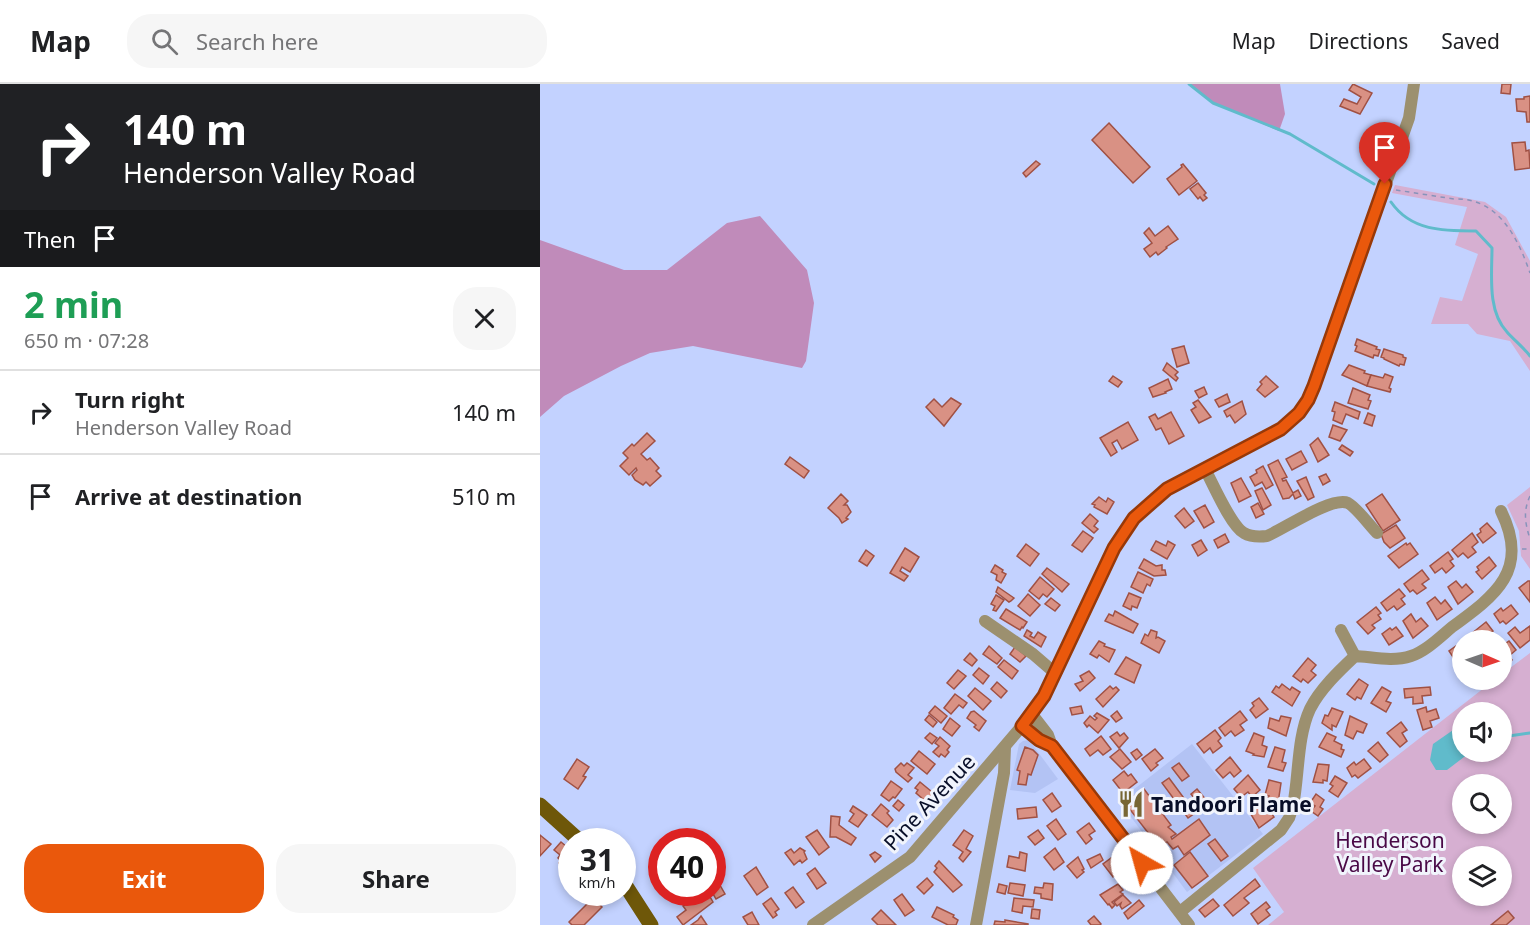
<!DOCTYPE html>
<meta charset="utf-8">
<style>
body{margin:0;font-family:"Noto Sans",sans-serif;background:#f6f6f6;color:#202124;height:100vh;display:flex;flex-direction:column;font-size:22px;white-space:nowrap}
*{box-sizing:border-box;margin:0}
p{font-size:20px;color:#757577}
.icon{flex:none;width:33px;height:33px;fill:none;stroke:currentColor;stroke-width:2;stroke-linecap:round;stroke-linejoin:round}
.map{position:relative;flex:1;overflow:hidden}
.panel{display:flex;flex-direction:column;background:#fff;width:540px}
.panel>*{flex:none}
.guide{background:#202124;color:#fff;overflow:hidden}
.needle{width:39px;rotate:92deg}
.tools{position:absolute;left:912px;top:546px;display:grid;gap:12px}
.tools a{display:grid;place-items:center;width:60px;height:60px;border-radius:50%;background:#fff;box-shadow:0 3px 9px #0003;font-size:30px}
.speed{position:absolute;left:18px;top:744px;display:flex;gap:12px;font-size:30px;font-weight:700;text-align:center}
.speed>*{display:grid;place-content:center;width:78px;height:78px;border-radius:50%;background:#fff;box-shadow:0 3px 9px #0003;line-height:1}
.speed small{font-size:15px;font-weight:400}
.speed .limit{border:9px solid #d22;background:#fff;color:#111}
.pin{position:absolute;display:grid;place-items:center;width:51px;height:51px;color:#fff;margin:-62px -26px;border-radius:50% 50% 50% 0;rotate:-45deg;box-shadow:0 0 6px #0007}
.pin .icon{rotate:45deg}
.me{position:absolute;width:66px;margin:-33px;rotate:322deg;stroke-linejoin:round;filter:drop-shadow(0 0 4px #0008)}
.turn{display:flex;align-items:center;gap:21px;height:126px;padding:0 24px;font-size:27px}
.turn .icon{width:78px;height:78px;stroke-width:2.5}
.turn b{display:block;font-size:42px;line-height:51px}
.then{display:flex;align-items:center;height:57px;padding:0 24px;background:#0003;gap:12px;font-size:22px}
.round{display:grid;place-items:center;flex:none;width:63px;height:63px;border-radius:24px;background:#f6f6f6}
.headline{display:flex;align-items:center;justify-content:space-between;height:102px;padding:0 24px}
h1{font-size:36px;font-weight:700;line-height:45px;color:#1e9e55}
.cta{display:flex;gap:12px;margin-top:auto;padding:12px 24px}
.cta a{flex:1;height:69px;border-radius:24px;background:#ea580c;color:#fff;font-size:24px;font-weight:700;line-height:69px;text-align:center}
.cta a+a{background:#f6f6f6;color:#202124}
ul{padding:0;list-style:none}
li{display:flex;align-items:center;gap:18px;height:84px;padding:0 24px;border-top:2px solid #e0e0e0}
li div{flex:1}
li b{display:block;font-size:22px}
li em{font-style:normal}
header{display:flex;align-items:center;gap:36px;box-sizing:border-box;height:84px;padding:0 30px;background:#fff;border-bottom:2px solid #e0e0e0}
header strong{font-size:28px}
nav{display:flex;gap:33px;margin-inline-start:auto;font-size:21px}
.search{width:420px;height:54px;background:#f6f6f6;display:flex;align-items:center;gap:15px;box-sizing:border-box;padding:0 21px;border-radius:24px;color:#757577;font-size:22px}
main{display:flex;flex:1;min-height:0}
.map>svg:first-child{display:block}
.built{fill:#b3c3f4}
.green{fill:#d6afd1;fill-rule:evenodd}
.forest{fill:#c08bba}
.water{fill:#60bbcb}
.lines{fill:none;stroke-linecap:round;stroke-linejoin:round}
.stream{stroke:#60bbcb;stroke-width:3}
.building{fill:#d99184;stroke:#a05144;stroke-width:1.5}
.path{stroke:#8793ba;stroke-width:1.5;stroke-dasharray:4.5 4.5;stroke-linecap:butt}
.minor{stroke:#9c906f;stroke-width:12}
.major{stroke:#6e5709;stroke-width:15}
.route-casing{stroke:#983908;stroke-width:15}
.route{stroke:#ea580c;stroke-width:10}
.labels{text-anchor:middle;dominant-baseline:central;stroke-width:6;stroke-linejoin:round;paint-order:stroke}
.street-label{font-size:21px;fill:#080e28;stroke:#f1f4fc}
.poi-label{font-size:21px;font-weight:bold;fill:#080e28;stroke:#f1f4fc;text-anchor:start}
.park-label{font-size:21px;fill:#490846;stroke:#f1f4fc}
</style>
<header>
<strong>Map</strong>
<div class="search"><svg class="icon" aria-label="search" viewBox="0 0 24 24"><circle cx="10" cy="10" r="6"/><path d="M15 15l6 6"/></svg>Search here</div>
<nav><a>Map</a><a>Directions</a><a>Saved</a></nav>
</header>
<main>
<section class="panel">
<div class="guide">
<div class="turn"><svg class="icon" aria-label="right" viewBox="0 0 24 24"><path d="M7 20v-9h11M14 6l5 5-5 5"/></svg><div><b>140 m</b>Henderson Valley Road</div></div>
<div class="then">Then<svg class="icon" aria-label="arrive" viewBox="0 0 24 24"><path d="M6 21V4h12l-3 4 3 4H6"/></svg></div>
</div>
<div class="headline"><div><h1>2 min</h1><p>650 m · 07:28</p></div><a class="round"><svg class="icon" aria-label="close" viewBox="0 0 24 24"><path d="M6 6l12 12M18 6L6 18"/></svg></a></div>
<ul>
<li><svg class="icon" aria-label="right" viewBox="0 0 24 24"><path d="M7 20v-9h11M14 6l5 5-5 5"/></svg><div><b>Turn right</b><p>Henderson Valley Road</p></div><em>140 m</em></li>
<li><svg class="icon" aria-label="arrive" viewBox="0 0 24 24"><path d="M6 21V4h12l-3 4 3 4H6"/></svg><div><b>Arrive at destination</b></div><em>510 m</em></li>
</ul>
<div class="cta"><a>Exit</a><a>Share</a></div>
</section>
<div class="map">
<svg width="990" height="841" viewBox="0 0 990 841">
<rect width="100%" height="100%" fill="#c3d2ff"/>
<g class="built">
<polygon points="489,656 518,695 495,709 470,706 479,660 483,657"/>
<polygon points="652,660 723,750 647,808 579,717"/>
</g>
<g class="green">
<polygon points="855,101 945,118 966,133 990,177 990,287 970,257 937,250 928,240 891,240 900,213 922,217 938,170 915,161 927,123 852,109"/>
<polygon points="990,403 990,485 981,472 979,447 967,421"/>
<path d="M990,569V841H728L744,828L713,784L944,604L954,596H962V590ZM922,628H962V668H922ZM922,700H962V740H922ZM922,772H962V812H922Z"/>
</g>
<g class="forest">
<polygon points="649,0 740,0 745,30 739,47 673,19"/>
<polygon points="220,132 267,186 274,219 266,277 262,284 153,262 110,269 81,282 24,312 0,333 0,156 84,186 127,186 187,139"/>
</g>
<polygon class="water" points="922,642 922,668 957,668 954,672 924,673 907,686 896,686 890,676 893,660 916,644"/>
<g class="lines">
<g class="stream">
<polyline points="649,0 673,19 750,50 834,100"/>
<path d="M851,118C871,147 903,147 936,147L952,164C952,190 947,227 967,248C974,256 983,263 990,272"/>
<polyline points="962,653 990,649"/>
</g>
</g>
<g class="building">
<polygon points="813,0 832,9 820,30 800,22 804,15 817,20 821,13 809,6"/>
<polygon points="962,0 971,0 970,10 961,9"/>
<polygon points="990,12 990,38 987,38 986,28 977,27 976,15 984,15 984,13"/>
<polygon points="569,39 610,83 593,99 552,56"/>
<polygon points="985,58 986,67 989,66 990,84 975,86 972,59"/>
<polygon points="496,77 500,80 486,93 483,89"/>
<polygon points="643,80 657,97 639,111 627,95 642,83 641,81"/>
<polygon points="658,99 666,109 664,111 667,114 663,117 660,113 658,115 650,105"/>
<polygon points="628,142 638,155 626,163 627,164 618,171 616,168 610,173 604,165 612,159 604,149 609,144 615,152"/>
<polygon points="817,255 837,263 836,265 840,266 838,272 834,271 833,274 815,267 817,262 815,261"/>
<polygon points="644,262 649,279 637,283 632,265"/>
<polygon points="844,265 863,271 863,273 866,274 864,281 860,280 859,282 844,275 844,274 841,273"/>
<polygon points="627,279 638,288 635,291 638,294 636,297 623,286"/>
<polygon points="809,281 825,287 824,289 831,291 827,302 802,291"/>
<polygon points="845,290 853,293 849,304 851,305 850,308 827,302 831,291 843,294"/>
<polygon points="573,292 582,298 578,303 569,297"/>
<polygon points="726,292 738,303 725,313 717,306 722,300 720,298"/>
<polygon points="628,295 632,305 625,308 626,309 613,313 609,304"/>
<polygon points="664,303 667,310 659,314 655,307"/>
<polygon points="813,304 830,311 828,316 831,317 828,325 808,319"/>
<polygon points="687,310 690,318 679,323 675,316"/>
<polygon points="411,314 421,320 404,342 386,323 394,315 402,323"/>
<polygon points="658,316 671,333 659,339 651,326 656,323 653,319"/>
<polygon points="702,317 706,330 695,339 690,331 687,333 684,327"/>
<polygon points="795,318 820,328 818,335 806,330 802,340 793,336 795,328 792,327"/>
<polygon points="631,328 644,352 629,360 621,344 616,346 609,333 615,330 618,335"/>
<polygon points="828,329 835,332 832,342 824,339"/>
<polygon points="588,338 598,356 582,365 577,356 572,359 577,368 571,372 560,354"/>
<polygon points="793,341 807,346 800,357 789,353"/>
<polygon points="107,349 115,357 101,370 107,376 110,374 119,384 116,387 121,392 110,402 106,398 103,401 95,396 92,391 97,386 96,384 89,391 80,382 88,374 83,369 92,360 94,362"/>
<polygon points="778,354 789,371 778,378 770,361"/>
<polygon points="802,361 813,368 810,372 799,365"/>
<polygon points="761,367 767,378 752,386 746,375"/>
<polygon points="250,373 269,387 264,394 245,380"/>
<polygon points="738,376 747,393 742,395 743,397 746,396 753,409 758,406 761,412 755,415 753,410 749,414 743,415 728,381"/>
<polygon points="723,382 733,401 726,405 722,398 715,402 710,393 717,389 716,386"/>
<polygon points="786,390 790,397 783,401 779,393"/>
<polygon points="766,393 774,413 768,416 757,397"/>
<polygon points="701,394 711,412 699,418 691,399"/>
<polygon points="722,404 731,421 723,426 715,407"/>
<polygon points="301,410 308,417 304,421 307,421 311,428 306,434 308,435 302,439 299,434 288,424"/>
<polygon points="842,410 860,436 843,447 826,421"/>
<polygon points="559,413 566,418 568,414 574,418 567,430 554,423 555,421 552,420"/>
<polygon points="718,419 724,430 716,434 711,423"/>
<polygon points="665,421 674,438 664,444 654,427"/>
<polygon points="644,424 654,437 645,444 635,432"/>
<polygon points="550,430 558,437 554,442 558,445 554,449 542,439"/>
<polygon points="947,439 956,449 943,459 937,451 941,448 940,445"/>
<polygon points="856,441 865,454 850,464 844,458 841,450"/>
<polygon points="543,447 553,454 542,468 532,461"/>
<polygon points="932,449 938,458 932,463 936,468 928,474 923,469 918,473 912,466"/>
<polygon points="685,450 689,458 678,464 674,456"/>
<polygon points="661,456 667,466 658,472 652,461"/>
<polygon points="616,457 626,462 628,457 635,461 627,475 611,466"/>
<polygon points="866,459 867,461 870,459 878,470 859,484 848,472"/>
<polygon points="486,460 499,470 490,482 477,472"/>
<polygon points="365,464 379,473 370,488 362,483 360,487 368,492 364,497 350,489"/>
<polygon points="326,466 334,472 327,482 319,477"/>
<polygon points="908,468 913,475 910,477 914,482 906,489 902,484 895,489 890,482"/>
<polygon points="949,473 956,482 942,495 936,488 939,486 937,483"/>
<polygon points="604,475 616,482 622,481 622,486 625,486 626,491 614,492 599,484"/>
<polygon points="455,481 463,486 462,488 466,490 461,499 456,496 457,491 451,488"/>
<polygon points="507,484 529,500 522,508 502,490"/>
<polygon points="882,486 889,495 882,500 886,504 877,510 873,506 870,508 864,500"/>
<polygon points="598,488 613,495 610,502 607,500 603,509 591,503"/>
<polygon points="500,493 514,505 507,513 503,510 499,515 489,507"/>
<polygon points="916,497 922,504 926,500 933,508 918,520 908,503"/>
<polygon points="988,497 990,497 990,518 979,504"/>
<polygon points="458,503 474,514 471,517 469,518 456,508"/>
<polygon points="859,505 865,512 861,515 865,520 857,526 854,522 847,527 841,519"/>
<polygon points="589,509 601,514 597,524 592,522 591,526 583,522"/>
<polygon points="488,510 500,521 490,532 478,522"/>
<polygon points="456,511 464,516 456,527 453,526 455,522 451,520"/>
<polygon points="895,513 901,520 905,516 912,525 897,536 887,519"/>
<polygon points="511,514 520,521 515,527 505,520"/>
<polygon points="971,521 978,530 966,540 963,537 960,539 954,530 961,524 963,527"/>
<polygon points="836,523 841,529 838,531 841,535 832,541 835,544 828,550 817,538"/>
<polygon points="466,525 487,538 483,544 482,543 480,546 460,534"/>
<polygon points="575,527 598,540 593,549 565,537 569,530 573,532"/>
<polygon points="871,530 876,538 881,534 888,542 873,554 863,537"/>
<polygon points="946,538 953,547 948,550 953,556 936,556 931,550"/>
<polygon points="990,542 990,556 980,564 968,549 975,543 980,549"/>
<polygon points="856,543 863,552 849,561 842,550 850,544 852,546"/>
<polygon points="487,546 492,549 490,552 494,554 498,548 506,553 501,563 484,552"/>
<polygon points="611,546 617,548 616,554 618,553 625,557 619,569 601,559 605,550 608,552"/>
<polygon points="559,557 565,560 564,562 575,566 569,578 559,571 557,574 550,570"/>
<polygon points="969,557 976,566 969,572 972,576 964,583 962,580 962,562"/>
<polygon points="922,561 922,575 920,576 918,573 915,576 909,567 916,562 918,564"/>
<polygon points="449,562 462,574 457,580 443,570"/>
<polygon points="475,563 486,572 480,578 470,570"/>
<polygon points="430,569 437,576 432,582 424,576"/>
<polygon points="586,573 601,581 594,599 575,590"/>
<polygon points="768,574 776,581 771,587 776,591 768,599 763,595 761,598 753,592"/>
<polygon points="464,576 478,587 472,595 458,583"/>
<polygon points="439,584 449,592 443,600 433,591"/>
<polygon points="418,586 426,592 414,605 407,599"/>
<polygon points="549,587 555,594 540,607 535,600 543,597 540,592"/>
<polygon points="819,595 828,601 821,615 817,613 815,616 807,610"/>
<polygon points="457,598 467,607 461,614 451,605"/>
<polygon points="742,600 750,606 752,603 760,608 752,622 732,608 736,602 739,604"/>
<polygon points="570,602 573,605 576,603 579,606 563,623 556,615"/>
<polygon points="842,603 851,608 846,617 851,619 846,628 831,619"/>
<polygon points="890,603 891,611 882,612 883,619 873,620 873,613 865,614 864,605"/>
<polygon points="435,604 451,617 443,626 428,612"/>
<polygon points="415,610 427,619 423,624 419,621 411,630 404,624"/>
<polygon points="719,614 728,625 716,634 710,626 714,622 712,619"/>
<polygon points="395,622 407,632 401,639 389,629"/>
<polygon points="541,622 543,629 532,631 530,624"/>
<polygon points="886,623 887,628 896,625 899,634 890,637 892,643 883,646 877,626"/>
<polygon points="792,624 803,628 796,643 792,641 792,646 782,639 785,631 788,632"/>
<polygon points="434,627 446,637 439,647 434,643 436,641 427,634 431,628"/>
<polygon points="577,627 582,634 576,638 571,632"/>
<polygon points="700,627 707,636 700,641 704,646 695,652 691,647 685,652 679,644"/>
<polygon points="557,629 569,636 558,649 549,641 547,643 544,639 550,632 555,636 557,634 554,632"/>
<polygon points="389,631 397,638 393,643 385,636"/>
<polygon points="741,632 751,634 746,652 728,644 730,634 739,637"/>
<polygon points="810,632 827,640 823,649 817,647 813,655 805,651"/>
<polygon points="410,634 420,642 412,652 403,645"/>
<polygon points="861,638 867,646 862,649 867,657 860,663 847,649"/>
<polygon points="675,646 681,654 678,657 682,662 673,669 670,664 664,669 657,660"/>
<polygon points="577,648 580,652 584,649 588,654 579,664 570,653"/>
<polygon points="390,649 397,654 392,660 385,654"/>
<polygon points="714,649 724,653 722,661 727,663 724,673 713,671 714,670 706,667"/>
<polygon points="787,649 796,653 794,657 802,661 801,665 804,666 801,673 779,663"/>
<polygon points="561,652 571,665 563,671 558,666 550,672 545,665"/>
<polygon points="400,653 410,662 407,666 409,668 405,673 401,670 399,673 393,668 399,662 395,659"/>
<polygon points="838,658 848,671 840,678 828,667"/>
<polygon points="485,663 493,666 498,671 491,691 488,690 486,701 478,700 480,687 477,686"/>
<polygon points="735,663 745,666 742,678 746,679 743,687 728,683"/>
<polygon points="580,665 591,678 582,685 570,673"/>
<polygon points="597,665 602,671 596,676 591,669"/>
<polygon points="615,665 623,674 616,679 618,681 611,687 602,675"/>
<polygon points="379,667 395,680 387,690 371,677"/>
<polygon points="690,673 701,687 694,693 690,688 683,694 676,686"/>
<polygon points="37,675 49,683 43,692 46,693 38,705 24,695"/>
<polygon points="824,675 831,684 818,694 815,691 812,693 807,684 814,678 816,681"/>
<polygon points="361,679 364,682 367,679 374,684 368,691 372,694 368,698 356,688 355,685"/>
<polygon points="639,679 649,692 642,697 632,684"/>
<polygon points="778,680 789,681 787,697 783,696 783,699 773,698"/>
<polygon points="584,687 588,692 591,690 597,698 583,709 573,696"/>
<polygon points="708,691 720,706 712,713 708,708 701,713 694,705"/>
<polygon points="795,692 807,699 798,713 789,707 793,702 790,700"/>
<polygon points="629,694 655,729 648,734 622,699"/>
<polygon points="729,696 741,699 738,719 727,716 729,712 725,711"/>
<polygon points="351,697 362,705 355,714 353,713 349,717 341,711"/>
<polygon points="380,698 397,712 390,721 376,709 378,706 375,704"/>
<polygon points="604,705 631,741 628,743 636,750 631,753 632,755 659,735 670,751 644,771 638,762 633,765 627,758 619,763 585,719"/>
<polygon points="657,705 673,724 666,729 651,710"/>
<polygon points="512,709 521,722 512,728 503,716"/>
<polygon points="776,710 784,716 780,723 783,725 778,732 771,727 775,722 770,719"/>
<polygon points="358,716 364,721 359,727 353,722"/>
<polygon points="341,720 349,727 347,729 353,736 347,743 332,731"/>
<polygon points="717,721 722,728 728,724 734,733 719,744 709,727"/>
<polygon points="313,722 327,731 318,743 309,737 314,730 310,727"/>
<polygon points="496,723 497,733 478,735 477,725"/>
<polygon points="291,732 300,733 299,741 316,754 311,761 296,753 290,753"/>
<polygon points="516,735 526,750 518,756 507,742"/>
<polygon points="549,739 555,747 549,751 552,755 546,760 537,748"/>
<polygon points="277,746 289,763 279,771 266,753"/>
<polygon points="424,746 433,752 426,765 431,768 423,778 419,774 423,768 413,761"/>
<polygon points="498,746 504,754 495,761 488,753"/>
<polygon points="0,751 11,760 0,772"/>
<polygon points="675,755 688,772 681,777 668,760"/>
<polygon points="21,758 32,767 32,780 27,783 25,781 23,783 19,779 21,777 18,774 20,771 14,766"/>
<polygon points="260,764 265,767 264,768 267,775 262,779 260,776 254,781 245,769 251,765 254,769"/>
<polygon points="515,764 524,778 514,786 504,773"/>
<polygon points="335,768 341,772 335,778 330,771"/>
<polygon points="480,768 487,770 485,787 467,783 469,772 479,774"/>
<polygon points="650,768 668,792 652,804 634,781"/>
<polygon points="560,770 563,776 551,784 547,776"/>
<polygon points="538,773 544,785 542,786 544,788 537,794 527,782"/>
<polygon points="571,774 580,787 573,793 563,780"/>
<polygon points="399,777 422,801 413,808 394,788 397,784 395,782"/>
<polygon points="216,783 228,803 217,811 204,792"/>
<polygon points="275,784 286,799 277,805 267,790"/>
<polygon points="387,794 393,801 384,810 377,803"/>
<polygon points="715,795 720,802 704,814 709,819 693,832 684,821"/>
<polygon points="177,796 185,810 176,815 172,808 172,799"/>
<polygon points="470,799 485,801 483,812 468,809"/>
<polygon points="504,799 513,800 512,816 501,814 501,810 494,809 495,803 503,804"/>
<polygon points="459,800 467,802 465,810 457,808"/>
<polygon points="578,800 583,806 580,808 583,810 572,818 575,821 572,824 569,820 568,821 560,811"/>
<polygon points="253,803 264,818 256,824 245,809"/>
<polygon points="362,810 374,826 365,832 354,816"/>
<polygon points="169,811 173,818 143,841 137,833 146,826 143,822 154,816 158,819"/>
<polygon points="583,811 591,819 582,825 580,822 581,819 577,822 574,818"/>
<polygon points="53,814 62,823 44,841 32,841 29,838"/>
<polygon points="231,814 239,825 235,828 237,831 233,834 223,820"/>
<polygon points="474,814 494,816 493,823 483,822 482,829 472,827"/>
<polygon points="673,815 679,822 665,833 659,826"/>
<polygon points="599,816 604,822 588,835 584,829"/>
<polygon points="726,818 730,823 726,826 730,831 718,840 711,830"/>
<polygon points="397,823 414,831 413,833 418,836 416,841 408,841 392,833"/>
<polygon points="492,825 500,826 499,835 491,834"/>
<polygon points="341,826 356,841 338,841 332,835"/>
<polygon points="968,827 974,834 966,841 951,841"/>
<polygon points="212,828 219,841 208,841 203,833"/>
<polygon points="161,832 167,841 151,841 158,836"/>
<polygon points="554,832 561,840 560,841 551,841 548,837"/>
<polygon points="465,836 488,840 488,841 454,841 455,837 465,838"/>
</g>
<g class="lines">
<g class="path">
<path d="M856,106L914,115C958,113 978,154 990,189"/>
<path d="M990,412C983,427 985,439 990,455"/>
<polyline points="982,465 990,465"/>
</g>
<g class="minor">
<path d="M665,385C673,400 691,442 704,449C711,453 719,453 727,452C744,445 792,412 808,419C816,423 830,442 837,449"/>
<polyline points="445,537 493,570 515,589"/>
<polyline points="801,546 815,572"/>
<polyline points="491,629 508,651 512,662 649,841"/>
<polyline points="482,642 499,656 512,662"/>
<path d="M640,828L741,746L749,734L753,722C759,692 757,653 770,625C780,605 799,587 815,572C833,573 853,578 871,572C886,567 900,553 912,543C956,511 990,486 961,427"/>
<polyline points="273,841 370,773 482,642 504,612 575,463 594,433 627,405 741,345 760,329 768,316 774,302 869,34 874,0"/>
<polyline points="436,841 464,689 465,663"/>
</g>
<g class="major">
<polyline points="0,721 41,758"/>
<polyline points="82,796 111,841"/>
</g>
</g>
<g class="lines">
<defs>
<polyline id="route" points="602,779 512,662 499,656 482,642 504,612 574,464 594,434 627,405 741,345 759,329 768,316 774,302 845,100"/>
</defs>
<use href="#route" class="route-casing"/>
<use href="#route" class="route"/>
</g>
<defs>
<symbol id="restaurant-bare" viewBox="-9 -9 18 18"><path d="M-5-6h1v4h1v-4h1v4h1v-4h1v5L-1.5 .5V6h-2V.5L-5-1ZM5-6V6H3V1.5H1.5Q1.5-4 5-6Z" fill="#776634" stroke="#f1f4fc" stroke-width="2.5" paint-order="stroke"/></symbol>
</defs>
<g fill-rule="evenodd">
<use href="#restaurant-bare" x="572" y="701" width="38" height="38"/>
</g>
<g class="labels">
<g class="street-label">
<text transform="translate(389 718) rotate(-47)">Pine Avenue</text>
</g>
<g class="poi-label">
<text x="611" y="720">Tandoori Flame</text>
</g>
<g class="park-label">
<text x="850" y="756">Henderson<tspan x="850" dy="24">Valley Park</tspan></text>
</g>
</g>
</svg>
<div class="tools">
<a><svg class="needle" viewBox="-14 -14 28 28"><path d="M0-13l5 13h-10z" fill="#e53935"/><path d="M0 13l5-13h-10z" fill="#757577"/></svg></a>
<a><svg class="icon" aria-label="sound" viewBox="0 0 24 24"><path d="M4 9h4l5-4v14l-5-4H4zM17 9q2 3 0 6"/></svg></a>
<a><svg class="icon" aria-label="search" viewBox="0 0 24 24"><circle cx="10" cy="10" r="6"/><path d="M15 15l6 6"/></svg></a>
<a><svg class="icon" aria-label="layers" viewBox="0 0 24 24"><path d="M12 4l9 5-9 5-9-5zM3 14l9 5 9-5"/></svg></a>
</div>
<div class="speed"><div>31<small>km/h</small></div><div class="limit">40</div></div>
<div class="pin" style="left:845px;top:100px;background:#d93025"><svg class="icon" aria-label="arrive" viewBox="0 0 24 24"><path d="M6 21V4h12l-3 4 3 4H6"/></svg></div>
<svg class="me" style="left:602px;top:779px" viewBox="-20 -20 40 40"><circle r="19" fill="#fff"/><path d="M0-13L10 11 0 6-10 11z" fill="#ea580c"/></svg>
</div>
</main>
